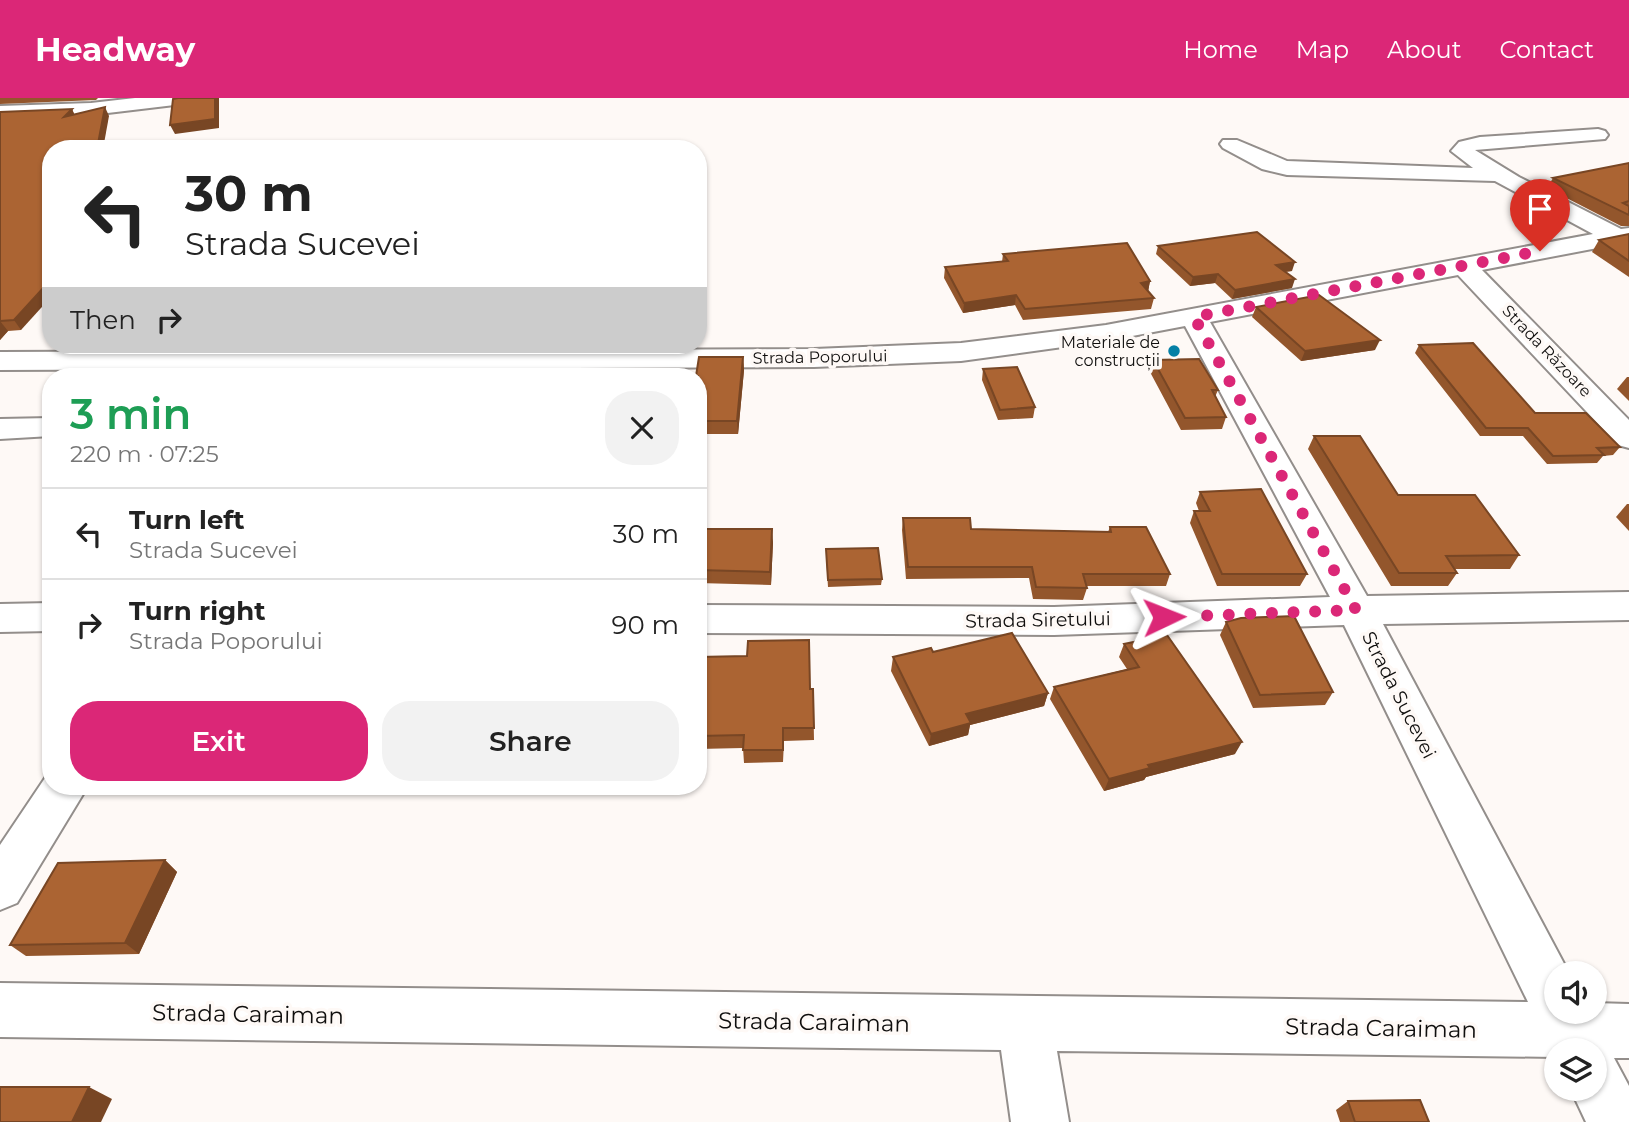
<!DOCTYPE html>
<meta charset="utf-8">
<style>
body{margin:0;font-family:Montserrat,sans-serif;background:#f2f2f2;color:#222;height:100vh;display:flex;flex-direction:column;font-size:26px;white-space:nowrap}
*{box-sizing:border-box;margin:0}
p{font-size:23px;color:#767676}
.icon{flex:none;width:38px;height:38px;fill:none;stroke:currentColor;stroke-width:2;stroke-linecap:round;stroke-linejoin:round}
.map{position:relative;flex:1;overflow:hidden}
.drawer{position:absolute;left:42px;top:270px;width:665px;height:427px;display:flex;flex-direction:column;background:#fff;border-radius:28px;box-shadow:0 2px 5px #0004}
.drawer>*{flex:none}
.hud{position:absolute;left:42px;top:42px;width:665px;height:214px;border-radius:28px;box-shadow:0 2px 5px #0004;background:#fff;color:#222;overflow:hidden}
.tools{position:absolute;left:1544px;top:863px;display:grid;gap:14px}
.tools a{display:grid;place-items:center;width:63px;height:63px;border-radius:50%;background:#fff;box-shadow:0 2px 5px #0004;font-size:35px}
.pin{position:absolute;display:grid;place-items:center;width:60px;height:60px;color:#fff;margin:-72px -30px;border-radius:50% 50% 50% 0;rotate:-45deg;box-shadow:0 0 7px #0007}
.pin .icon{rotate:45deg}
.me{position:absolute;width:77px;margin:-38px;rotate:88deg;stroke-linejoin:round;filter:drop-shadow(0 0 5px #0008)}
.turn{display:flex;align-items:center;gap:24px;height:147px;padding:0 28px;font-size:32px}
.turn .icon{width:91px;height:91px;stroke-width:2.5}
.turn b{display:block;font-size:49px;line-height:60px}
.then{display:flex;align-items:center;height:66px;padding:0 28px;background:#0003;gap:14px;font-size:26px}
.round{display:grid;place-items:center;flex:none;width:74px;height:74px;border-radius:28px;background:#f2f2f2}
.head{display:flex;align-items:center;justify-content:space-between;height:119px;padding:0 28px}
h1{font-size:42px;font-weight:600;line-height:52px;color:#1e9e55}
.primary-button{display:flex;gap:14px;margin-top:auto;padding:14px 28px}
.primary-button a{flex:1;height:80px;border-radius:28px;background:#db2777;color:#fff;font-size:28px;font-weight:600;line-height:80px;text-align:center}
.primary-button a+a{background:#f2f2f2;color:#222}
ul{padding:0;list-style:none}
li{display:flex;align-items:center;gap:21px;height:91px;padding:0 28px;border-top:2px solid #e0e0e0}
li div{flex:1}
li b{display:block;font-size:26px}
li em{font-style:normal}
header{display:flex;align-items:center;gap:42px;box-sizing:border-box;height:98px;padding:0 35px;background:#db2777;color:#fff}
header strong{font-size:33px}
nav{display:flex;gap:38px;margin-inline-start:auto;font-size:24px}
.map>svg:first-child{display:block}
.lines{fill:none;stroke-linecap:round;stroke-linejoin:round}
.minor-casing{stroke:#938e8b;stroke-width:4}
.minor{fill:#fff;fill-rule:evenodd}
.wall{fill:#93562c}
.shaded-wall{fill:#784624}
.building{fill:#ab6433;stroke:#784624;stroke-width:2}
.route{stroke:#db2777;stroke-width:12;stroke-dasharray:0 21.6}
.poi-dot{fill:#0580a6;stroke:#fef9f6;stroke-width:2.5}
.labels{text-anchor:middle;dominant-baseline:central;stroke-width:7;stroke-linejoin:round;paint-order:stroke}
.far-poi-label{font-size:16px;fill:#0f0e0d;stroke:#fef9f6;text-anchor:end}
.far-street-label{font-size:16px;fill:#0f0e0d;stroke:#fef9f6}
.street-label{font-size:19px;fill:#0f0e0d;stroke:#fef9f6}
.near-street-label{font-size:23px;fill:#0f0e0d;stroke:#fef9f6}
</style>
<header>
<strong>Headway</strong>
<nav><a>Home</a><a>Map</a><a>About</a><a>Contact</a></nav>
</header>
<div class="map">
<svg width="1629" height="1024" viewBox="0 0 1629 1024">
<rect width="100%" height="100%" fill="#fef9f6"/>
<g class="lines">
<defs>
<g id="minor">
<polygon points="135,0 193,0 183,6 91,17 0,20 0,8 91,5"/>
<polygon points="1598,31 1605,33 1608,37 1605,41 1475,52 1519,79 1621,131 1629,130 1629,144 1482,172 1629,322 1629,350 1618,347 1458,177 1210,224 1367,498 1629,494 1629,522 1383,526 1569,875 1556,875 1556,914 1594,914 1594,905 1629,906 1629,960 1614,960 1629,988 1629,1024 1586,1024 1570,990 1594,990 1594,952 1556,952 1556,959 1057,953 1069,1024 1011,1024 1001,952 0,939 0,885 1528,904 1344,527 1054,537 698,535 698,507 1054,509 1330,499 1185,228 1106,243 961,263 814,269 0,272 0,254 814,251 961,245 1106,227 1593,136 1495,83 1287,77 1262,71 1223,50 1220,46 1223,42 1237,42 1287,63 1473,70 1451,53 1459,44 1480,39"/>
<polygon points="51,320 51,338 0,341 0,321"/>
<polygon points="51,505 51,533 0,534 0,506"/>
<polygon points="49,674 51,688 88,688 17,805 0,812 0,747"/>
</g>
</defs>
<use href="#minor" class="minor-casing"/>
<use href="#minor" class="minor"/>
</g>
<g class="wall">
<polygon points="0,0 98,0 96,2 0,6"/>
<polygon points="72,11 74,16 109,18 51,51 21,232 8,233 0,242 0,14"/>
<polygon points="1629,65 1629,128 1621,128 1547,90 1553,80"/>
<polygon points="1629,136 1629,179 1592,154 1599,142"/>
<polygon points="1158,148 1292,173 1285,174 1292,190 1232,201 1215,185 1190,188 1156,156"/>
<polygon points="1003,156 1150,183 1148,193 1154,200 1151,211 1023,222 1015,207 963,215 944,180 945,169 1002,164"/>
<polygon points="1256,209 1375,252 1301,263 1252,219"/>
<polygon points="1419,247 1535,315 1620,349 1613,357 1603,358 1597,365 1547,366 1523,338 1480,338 1415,255"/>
<polygon points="743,259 744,272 738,336 698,336 698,278"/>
<polygon points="1153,262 1218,292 1215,299 1226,319 1222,331 1181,332 1150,274"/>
<polygon points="983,271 1035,309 1033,320 998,322 982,282"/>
<polygon points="1627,279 1629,279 1629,303 1617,291"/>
<polygon points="1314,338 1398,397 1519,457 1510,471 1455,471 1457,475 1448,488 1391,488 1308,351"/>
<polygon points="1200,394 1307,476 1300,488 1217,488 1190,425 1194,413 1199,413 1196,405"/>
<polygon points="1627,406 1629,406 1629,433 1616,419"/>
<polygon points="903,420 971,431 1108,434 1110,429 1170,476 1166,488 1086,488 1087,490 1083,502 1033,501 1029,480 906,481 902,432"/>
<polygon points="698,424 700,431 773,444 771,487 698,485"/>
<polygon points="826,458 882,481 881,487 828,489"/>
<polygon points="1226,524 1333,594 1325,607 1253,610 1220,537"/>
<polygon points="1124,546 1235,656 1146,679 1144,682 1104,693 1050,601 1054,589 1127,571 1119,559"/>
<polygon points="933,554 1048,595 1044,608 970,627 968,637 929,648 891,573 893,559"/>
<polygon points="698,559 810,591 813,591 814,642 784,643 783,664 744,665 743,650 698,651"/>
<polygon points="165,762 177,774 139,856 26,858 10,847"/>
<polygon points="1348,1003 1429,1024 1340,1024 1336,1012"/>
</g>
<g class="shaded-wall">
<polygon points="215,0 219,0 219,30 175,36 170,27"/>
<polygon points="105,9 109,18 103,51 97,51"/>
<polygon points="72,11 76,20 64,19"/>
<polygon points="1295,164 1292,173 1272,175 1276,167"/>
<polygon points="51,172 51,199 21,232 14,222"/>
<polygon points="1218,176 1215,185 1190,188 1193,179"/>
<polygon points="1295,181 1292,190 1232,201 1235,192"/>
<polygon points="1150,183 1148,194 1141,185"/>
<polygon points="1016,197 1015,207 963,215 964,205"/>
<polygon points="0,223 8,233 0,242"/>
<polygon points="1380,242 1375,252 1301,263 1305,253"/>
<polygon points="743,259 744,272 738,336 737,323"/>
<polygon points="772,431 773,444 771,487 770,474"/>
<polygon points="1048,595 1044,608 970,627 968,637 929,648 931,636 966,616"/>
<polygon points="1242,644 1235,656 1146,679 1144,682 1104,693 1109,681 1148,667"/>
<polygon points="165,762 177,774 139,856 125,845"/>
<polygon points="89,989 112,1001 101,1024 72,1024"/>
</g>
<g class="building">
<polygon points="178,0 215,0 215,21 170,27 173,1"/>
<polygon points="105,9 97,51 51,51 51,172 46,187 14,222 0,223 0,14 72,11 64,19"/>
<polygon points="1629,65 1629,103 1623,105 1629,108 1629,117 1553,80"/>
<polygon points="1257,134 1295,164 1276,167 1295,181 1235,192 1218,176 1193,179 1158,148"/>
<polygon points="1629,136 1629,163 1599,142"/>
<polygon points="1127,145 1150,183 1141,185 1154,200 1025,211 1016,197 964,205 945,169 1008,163 1003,156"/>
<polygon points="1319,197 1380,242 1305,253 1256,209"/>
<polygon points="1473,245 1535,315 1586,315 1620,349 1597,350 1604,357 1553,358 1528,330 1486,330 1419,247"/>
<polygon points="699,259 743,259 737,323 698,323 698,278 696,278"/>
<polygon points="1199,261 1218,292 1212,292 1226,319 1185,320 1153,262"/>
<polygon points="1017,269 1035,309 1000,312 983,271"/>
<polygon points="1314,338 1360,338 1398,397 1475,397 1519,457 1446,458 1457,475 1399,475"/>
<polygon points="1261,391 1307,476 1222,476 1194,413 1210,413 1200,394"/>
<polygon points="903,420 970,420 971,431 1111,434 1110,429 1146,429 1170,476 1083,476 1087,490 1036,489 1032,469 908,469"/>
<polygon points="698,431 772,431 770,474 698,472"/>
<polygon points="878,450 882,481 828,482 826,451"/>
<polygon points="1294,518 1333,594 1260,597 1226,524 1241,520"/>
<polygon points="1012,535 1048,595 966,616 971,625 931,636 893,559 931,550 933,554"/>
<polygon points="1167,537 1242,644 1148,667 1150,670 1109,681 1054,589 1139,569 1124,546"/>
<polygon points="809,542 810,591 813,591 814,630 783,630 783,652 743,652 744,637 698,638 698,559 747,558 748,543"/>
<polygon points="165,762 125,845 10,847 58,765"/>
<polygon points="0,989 89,989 72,1024 0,1024"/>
<polygon points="1420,1002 1429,1024 1355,1024 1348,1003"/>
</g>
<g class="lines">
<polyline class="route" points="1164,519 1356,512 1194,219 1540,153"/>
</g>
<circle class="poi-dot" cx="1174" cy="253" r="7"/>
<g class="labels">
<g class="far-poi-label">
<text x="1160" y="244">Materiale de<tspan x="1160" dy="18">construcții</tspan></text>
</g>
<g class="far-street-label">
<text transform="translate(1547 253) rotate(46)">Strada Răzoare</text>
<text transform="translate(820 259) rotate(-1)">Strada Poporului</text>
</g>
<g class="street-label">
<text transform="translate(1038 522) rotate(-1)">Strada Siretului</text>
<text transform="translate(1399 597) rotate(63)">Strada Sucevei</text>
</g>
<g class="near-street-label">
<text transform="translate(248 916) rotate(1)">Strada Caraiman</text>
<text transform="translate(814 924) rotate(1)">Strada Caraiman</text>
<text transform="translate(1381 930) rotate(1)">Strada Caraiman</text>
</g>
</g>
</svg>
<div class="tools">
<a><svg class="icon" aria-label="sound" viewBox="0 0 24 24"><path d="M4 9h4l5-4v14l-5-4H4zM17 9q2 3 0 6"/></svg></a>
<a><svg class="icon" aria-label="layers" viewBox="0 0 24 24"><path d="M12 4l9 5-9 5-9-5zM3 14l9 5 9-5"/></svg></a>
</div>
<div class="pin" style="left:1540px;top:153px;background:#d93025"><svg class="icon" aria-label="arrive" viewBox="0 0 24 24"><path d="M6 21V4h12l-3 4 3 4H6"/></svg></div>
<svg class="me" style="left:1164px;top:519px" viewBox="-20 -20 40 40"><path d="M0-17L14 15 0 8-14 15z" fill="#db2777" stroke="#fff" stroke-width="4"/></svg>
<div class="hud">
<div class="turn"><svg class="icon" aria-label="left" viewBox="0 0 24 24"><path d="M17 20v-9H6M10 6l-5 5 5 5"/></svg><div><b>30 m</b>Strada Sucevei</div></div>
<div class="then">Then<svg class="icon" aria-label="right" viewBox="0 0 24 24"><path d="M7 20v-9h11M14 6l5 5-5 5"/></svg></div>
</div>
<section class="drawer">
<div class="head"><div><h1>3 min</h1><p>220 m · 07:25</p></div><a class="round"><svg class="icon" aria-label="close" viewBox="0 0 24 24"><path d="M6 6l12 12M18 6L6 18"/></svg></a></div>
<ul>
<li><svg class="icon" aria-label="left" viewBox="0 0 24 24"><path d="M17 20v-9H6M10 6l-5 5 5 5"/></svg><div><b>Turn left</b><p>Strada Sucevei</p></div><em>30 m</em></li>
<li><svg class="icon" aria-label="right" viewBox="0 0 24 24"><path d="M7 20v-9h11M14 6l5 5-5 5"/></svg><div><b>Turn right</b><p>Strada Poporului</p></div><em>90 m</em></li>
</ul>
<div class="primary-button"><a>Exit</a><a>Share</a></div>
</section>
</div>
